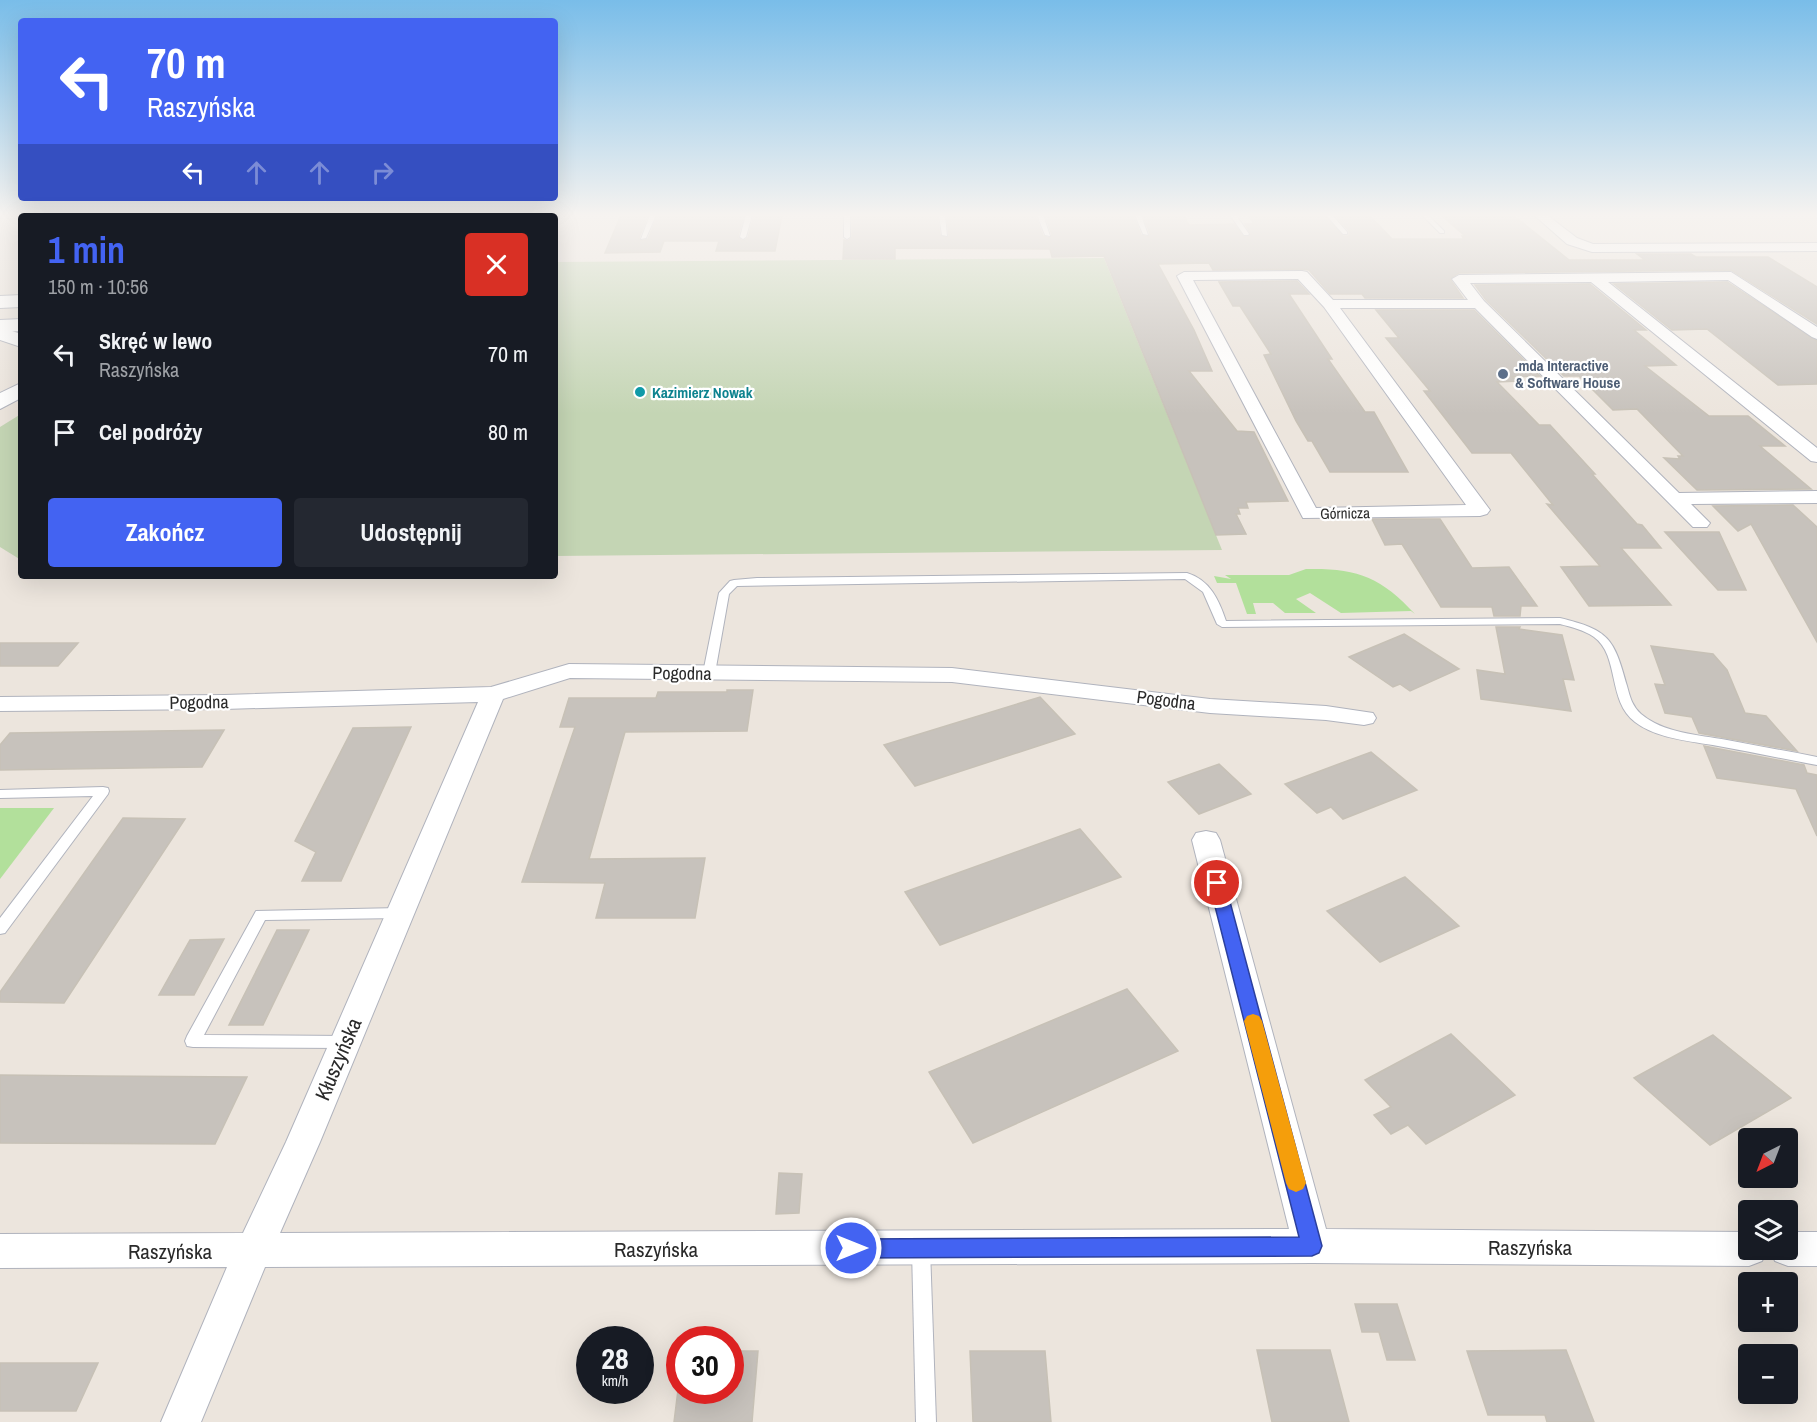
<!DOCTYPE html>
<html lang="pl">
<meta charset="utf-8">
<style>
body{margin:0;font-family:"Archivo Narrow",sans-serif;background:#242831;color:#f1f3f6;height:100vh;display:flex;flex-direction:column;font-size:22px;white-space:nowrap}
*{box-sizing:border-box;margin:0}
p{font-size:20px;color:#9ea1a6}
.icon{flex:none;width:33px;height:33px;fill:none;stroke:currentColor;stroke-width:2;stroke-linecap:round;stroke-linejoin:round}
.map{position:relative;flex:1;overflow:hidden}
.drawer{position:absolute;left:18px;top:213px;width:540px;height:366px;display:flex;flex-direction:column;background:#171b24;border-radius:6px;box-shadow:0 6px 24px #0002}
.drawer>*{flex:none}
.banner{position:absolute;left:18px;top:18px;width:540px;height:183px;border-radius:6px;box-shadow:0 6px 24px #0002;background:#4363f2;color:#fff;overflow:hidden}
.needle{width:39px;rotate:222deg}
.buttons{position:absolute;left:1738px;top:1128px;display:grid;gap:12px}
.buttons a{display:grid;place-items:center;width:60px;height:60px;border-radius:6px;background:#171b24;box-shadow:0 6px 24px #0002;font-size:30px}
.speed{position:absolute;left:576px;top:1326px;display:flex;gap:12px;font-size:30px;font-weight:700;text-align:center}
.speed>*{display:grid;place-content:center;width:78px;height:78px;border-radius:50%;background:#171b24;box-shadow:0 6px 24px #0002;line-height:1}
.speed small{font-size:15px;font-weight:400}
.speed .limit{border:9px solid #d22;background:#fff;color:#111}
.pin{position:absolute;display:grid;place-items:center;width:51px;height:51px;color:#fff;margin:-26px;border:3px solid #fff;border-radius:50%;box-shadow:0 2px 6px #0007}
.me{position:absolute;width:66px;margin:-33px;rotate:90deg;stroke-linejoin:round;filter:drop-shadow(0 0 4px #0008)}
.turn{display:flex;align-items:center;gap:21px;height:126px;padding:0 30px;font-size:27px}
.turn .icon{width:78px;height:78px;stroke-width:2.5}
.turn b{display:block;font-size:42px;line-height:51px}
.lanes{display:flex;align-items:center;height:57px;padding:0 30px;background:#0003;justify-content:center;gap:30px;direction:ltr}
.lanes .off{opacity:.35}
.round{display:grid;place-items:center;flex:none;width:63px;height:63px;border-radius:6px;background:#242831}
.overview{display:flex;align-items:center;justify-content:space-between;height:102px;padding:0 30px}
h1{font-size:36px;font-weight:800;line-height:45px;color:#4363f2}
.button{display:flex;gap:12px;margin-top:auto;padding:12px 30px}
.button a{flex:1;height:69px;border-radius:6px;background:#4363f2;color:#fff;font-size:24px;font-weight:800;line-height:69px;text-align:center}
.button a+a{background:#242831;color:#f1f3f6}
ul{padding:0;list-style:none}
li{display:flex;align-items:center;gap:18px;height:78px;padding:0 30px}
li div{flex:1}
li b{display:block;font-size:22px}
li em{font-style:normal}
.map>svg:first-child{display:block}
.green{fill:#b2e09b}
.cemetery{fill:#c4d5b4}
.building{fill:#c7c2bc;stroke:#c7c1b6;stroke-width:1.5}
.lines{fill:none;stroke-linecap:round;stroke-linejoin:round}
.service-casing{stroke:#b0b3bd;stroke-width:2}
.minor-casing{stroke:#b0b3bd;stroke-width:2}
.tertiary-casing{stroke:#b0b3bd;stroke-width:2}
.secondary-casing{stroke:#b0b3bd;stroke-width:2}
.service{fill:#fff;fill-rule:evenodd}
.minor{fill:#fff;fill-rule:evenodd}
.tertiary{fill:#fff;fill-rule:evenodd}
.secondary{fill:#fff;fill-rule:evenodd}
.route{fill:#4363f2;stroke:#2c409d;stroke-width:1.5}
.slow{fill:#f59e0b}
.service-dot{fill:#5c6f8a;stroke:#fff;stroke-width:2}
.culture-dot{fill:#0f9aa8;stroke:#fff;stroke-width:2}
.labels{text-anchor:middle;dominant-baseline:central;stroke-width:4.5;stroke-linejoin:round;paint-order:stroke}
.far-service-label{font-size:15px;font-weight:bold;fill:#4e5e75;stroke:#fff;text-anchor:start}
.far-culture-label{font-size:15px;font-weight:bold;fill:#0d838f;stroke:#fff;text-anchor:start}
.far-street-label{font-size:15px;fill:#2a2a2a;stroke:#fff}
.street-label{font-size:18px;fill:#2a2a2a;stroke:#fff}
.near-street-label{font-size:21px;fill:#2a2a2a;stroke:#fff}
</style>
<div class="map">
<svg width="1817" height="1422" viewBox="0 0 1817 1422">
<rect width="100%" height="100%" fill="#ece5dd"/>
<g class="green">
<path d="M1306,569C1356,568 1380,576 1415,614L1411,611L1341,613L1310,593L1296,599L1316,613H1285L1273,603H1253L1256,614H1247L1236,583H1217L1214,576L1231,579L1225,575H1289Z"/>
<polygon points="0,808 54,808 0,879"/>
</g>
<g class="cemetery">
<polygon points="1104,258 1222,550 555,556 555,262"/>
<polygon points="21,414 21,560 0,547 0,427"/>
</g>
<g class="building">
<polygon points="621,215 648,215 639,238 641,241 648,239 658,215 744,215 738,236 742,241 748,238 754,215 782,215 775,251 716,251 719,241 664,241 660,252 605,253"/>
<polygon points="852,215 937,215 940,235 947,238 949,236 947,215 1035,215 1043,236 1050,238 1052,235 1045,215 1133,215 1141,235 1148,237 1150,234 1143,215 1183,215 1189,225 1234,224 1244,237 1251,234 1245,224 1254,224 1248,215 1324,215 1343,236 1349,236 1349,231 1335,215 1369,215 1392,239 1464,239 1462,236 1465,236 1441,215 1513,215 1569,260 1645,260 1637,254 1691,254 1696,257 1768,257 1817,287 1817,324 1731,270 1459,273 1450,279 1463,298 1365,298 1362,294 1330,294 1309,270 1302,269 1213,270 1209,263 1158,264 1194,330 1212,371 1189,371 1237,431 1254,432 1288,501 1246,502 1248,508 1238,508 1240,514 1236,514 1246,534 1216,535 1104,256 1052,257 1050,249 895,248 895,259 843,259 844,240 848,241 852,237"/>
<polygon points="1297,281 1309,294 1289,294 1332,359 1328,359 1365,412 1374,412 1408,472 1330,472 1312,441 1308,441 1296,421 1264,355 1271,354 1240,306 1233,306 1219,282"/>
<polygon points="1727,282 1817,341 1817,384 1778,385 1707,329 1672,330 1614,284"/>
<polygon points="1590,284 1646,330 1634,330 1676,365 1645,366 1709,416 1748,416 1785,446 1760,446 1811,489 1697,490 1664,458 1680,459 1678,456 1683,456 1637,409 1613,410 1579,376 1564,376 1486,300 1475,285"/>
<polygon points="1376,310 1474,310 1540,376 1512,377 1517,381 1497,382 1539,425 1550,425 1595,474 1592,474 1637,524 1642,525 1661,548 1621,548 1671,605 1589,606 1561,567 1600,566 1547,504 1553,505 1511,453 1472,453 1424,391 1430,391 1386,338 1399,338"/>
<polygon points="1793,505 1817,527 1817,642 1751,524 1738,531 1713,506"/>
<polygon points="1372,519 1440,519 1472,568 1509,567 1537,606 1521,606 1520,616 1494,616 1492,607 1441,607 1402,544 1385,545"/>
<polygon points="1665,532 1719,532 1746,590 1718,590"/>
<polygon points="1496,627 1520,627 1519,629 1562,635 1574,680 1563,679 1571,711 1481,699 1477,670 1505,674"/>
<polygon points="1404,634 1459,669 1410,691 1400,684 1393,687 1349,657"/>
<polygon points="0,643 78,643 58,666 0,666"/>
<polygon points="1651,646 1713,654 1727,670 1745,713 1766,716 1797,751 1699,733 1692,717 1665,713 1655,684 1665,685"/>
<polygon points="727,690 753,690 747,731 625,732 589,859 705,858 695,918 596,918 605,883 522,882 575,727 560,727 569,698 656,698 658,692 727,692"/>
<polygon points="1040,697 1075,734 915,786 884,745"/>
<polygon points="411,727 341,881 302,881 316,852 295,841 353,728"/>
<polygon points="224,730 202,767 0,770 0,745 10,733"/>
<polygon points="1704,746 1804,765 1807,773 1817,775 1817,836 1796,789 1717,778"/>
<polygon points="1371,752 1417,790 1343,819 1331,807 1317,813 1285,784"/>
<polygon points="1219,764 1251,794 1199,814 1168,782"/>
<polygon points="123,818 185,819 64,1003 0,1002 0,992"/>
<polygon points="1080,829 1121,877 940,945 905,892"/>
<polygon points="1405,877 1459,926 1380,962 1327,911"/>
<polygon points="277,930 309,930 263,1025 229,1025"/>
<polygon points="224,939 194,995 159,995 190,940"/>
<polygon points="1127,989 1178,1051 973,1143 929,1072"/>
<polygon points="1451,1034 1515,1095 1426,1144 1408,1125 1391,1134 1374,1115 1391,1107 1365,1080"/>
<polygon points="1713,1035 1791,1098 1710,1145 1634,1078"/>
<polygon points="0,1075 99,1076 247,1077 215,1144 0,1143"/>
<polygon points="779,1173 802,1174 799,1213 776,1214"/>
<polygon points="1355,1304 1397,1304 1415,1360 1387,1360 1379,1332 1362,1332"/>
<polygon points="1257,1350 1330,1350 1349,1422 1272,1422"/>
<polygon points="1566,1350 1594,1422 1547,1422 1545,1415 1488,1415 1467,1351"/>
<polygon points="730,1351 758,1351 752,1422 674,1422 678,1390 730,1390"/>
<polygon points="970,1351 1045,1351 1051,1422 973,1422"/>
<polygon points="0,1363 98,1363 76,1411 0,1411"/>
</g>
<g class="lines">
<defs>
<g id="service">
<polygon points="650,215 656,215 646,238 641,239"/>
<polygon points="746,215 752,215 746,237 743,239 740,237"/>
<polygon points="844,215 850,215 850,237 847,239 844,237"/>
<polygon points="939,215 945,215 947,236 942,235"/>
<polygon points="1037,215 1043,215 1050,236 1045,235"/>
<polygon points="1135,215 1141,215 1148,235 1143,234"/>
<polygon points="1230,215 1236,215 1249,234 1248,235 1244,235"/>
<polygon points="1326,215 1332,215 1347,232 1347,234 1343,234"/>
<polygon points="1422,215 1428,215 1444,231 1444,233 1440,233"/>
<path d="M1187,573C1210,580 1219,600 1226,621L1560,618C1609,630 1614,638 1627,686C1630,697 1632,706 1641,714C1663,733 1699,735 1727,740C1757,746 1787,751 1817,757V765C1784,759 1751,752 1718,746C1691,741 1657,739 1635,722C1607,701 1620,656 1594,637C1584,630 1571,627 1560,624L1222,627L1217,624L1203,592L1185,579L737,586L729,594L715,673L709,676L703,673L719,593L730,581L734,580L757,578Z"/>
<polygon points="103,787 108,788 109,791 108,794 5,933 0,934 0,918 93,796 0,798 0,790"/>
<polygon points="400,908 405,909 407,913 405,917 400,918 265,920 204,1035 345,1036 351,1037 353,1042 351,1047 345,1048 193,1047 187,1046 185,1041 187,1036 256,911"/>
<polygon points="921,1240 927,1243 930,1249 936,1422 916,1422 912,1249 915,1243"/>
</g>
<g id="minor">
<polygon points="1534,215 1547,215 1577,238 1593,244 1817,243 1817,251 1592,252 1567,244"/>
<path d="M1302,271L1307,272L1333,300H1468L1452,279L1459,275L1731,272L1817,327V339L1812,337L1728,280L1608,282L1817,448V462L1811,461L1591,282L1470,283L1484,301L1679,493L1817,491V503L1691,504L1710,523L1707,527H1693L1475,308H1340L1490,510L1487,514L1480,516L1303,518L1177,276L1184,272ZM1298,279L1324,307L1466,505L1316,508L1193,280Z"/>
<polygon points="569,664 952,668 1210,699 1326,706 1373,713 1376,718 1373,723 1364,725 1326,720 1210,713 952,682 570,678 503,699 320,1142 280,1233 1289,1229 1192,840 1196,833 1206,831 1216,833 1220,840 1326,1229 1749,1232 1749,1250 1767,1250 1762,1261 1749,1266 1312,1263 265,1267 201,1422 161,1422 227,1267 0,1268 0,1234 243,1233 286,1142 478,702 224,709 0,711 0,697 224,695 491,687"/>
<polygon points="1788,1232 1817,1232 1817,1266 1788,1266 1775,1261 1770,1250 1788,1250"/>
</g>
<g id="tertiary">
<polygon points="0,327 21,334 21,347 0,340"/>
<polygon points="21,383 21,398 0,409 0,393"/>
</g>
<g id="secondary">
<polygon points="21,295 21,307 0,308 0,296"/>
<polygon points="21,319 21,331 0,332 0,320"/>
</g>
</defs>
<use href="#service" class="service-casing"/>
<use href="#minor" class="minor-casing"/>
<use href="#tertiary" class="tertiary-casing"/>
<use href="#secondary" class="secondary-casing"/>
<use href="#service" class="service"/>
<use href="#minor" class="minor"/>
<use href="#tertiary" class="tertiary"/>
<use href="#secondary" class="secondary"/>
</g>
<linearGradient id="sky" x2="0" y2="1"><stop stop-color="#79bde9"/><stop offset="0.52" stop-color="#f6f3f0"/><stop offset="1" stop-color="#f6f3f0" stop-opacity="0"/></linearGradient>
<rect width="1817" height="414" fill="url(#sky)"/>
<polygon class="route" points="1217,877 1223,879 1225,883 1322,1246 1319,1253 1312,1256 851,1258 844,1255 841,1248 844,1241 851,1239 1299,1237 1209,883 1212,879"/>
<polygon class="slow" points="1253,1014 1259,1016 1262,1021 1306,1183 1303,1189 1296,1192 1289,1189 1286,1183 1244,1021 1247,1016"/>
<circle class="service-dot" cx="1503" cy="374" r="6"/>
<circle class="culture-dot" cx="640" cy="392" r="6"/>
<g class="labels">
<g class="far-service-label">
<text x="1515" y="365">.mda Interactive<tspan x="1515" dy="17">&amp; Software House</tspan></text>
</g>
<g class="far-culture-label">
<text x="652" y="392">Kazimierz Nowak</text>
</g>
<g class="far-street-label">
<text transform="translate(1345 513) rotate(-1)">Górnicza</text>
</g>
<g class="street-label">
<text transform="translate(682 673) rotate(1)">Pogodna</text>
<text transform="translate(1166 700) rotate(7)">Pogodna</text>
<text transform="translate(199 702) rotate(-1)">Pogodna</text>
</g>
<g class="near-street-label">
<text transform="translate(338 1059) rotate(-67)">Kłuszyńska</text>
<text x="1530" y="1247">Raszyńska</text>
<text x="656" y="1249">Raszyńska</text>
<text x="170" y="1251">Raszyńska</text>
</g>
</g>
</svg>
<div class="buttons">
<a><svg class="needle" viewBox="-14 -14 28 28"><path d="M0-13l5 13h-10z" fill="#e53935"/><path d="M0 13l5-13h-10z" fill="#9ea1a6"/></svg></a>
<a><svg class="icon" aria-label="layers" viewBox="0 0 24 24"><path d="M12 4l9 5-9 5-9-5zM3 14l9 5 9-5"/></svg></a>
<a>+</a>
<a>−</a>
</div>
<div class="speed"><div>28<small>km/h</small></div><div class="limit">30</div></div>
<div class="pin" style="left:1217px;top:883px;background:#d93025"><svg class="icon" aria-label="arrive" viewBox="0 0 24 24"><path d="M6 21V4h12l-3 4 3 4H6"/></svg></div>
<svg class="me" style="left:851px;top:1248px" viewBox="-20 -20 40 40"><circle r="17" fill="#4363f2" stroke="#fff" stroke-width="3"/><path d="M0-11L8 9 0 5-8 9z" fill="#fff"/></svg>
<div class="banner">
<div class="turn"><svg class="icon" aria-label="left" viewBox="0 0 24 24"><path d="M17 20v-9H6M10 6l-5 5 5 5"/></svg><div><b>70 m</b>Raszyńska</div></div>
<div class="lanes"><svg class="icon" aria-label="left" viewBox="0 0 24 24"><path d="M17 20v-9H6M10 6l-5 5 5 5"/></svg><svg class="icon off" aria-label="ahead" viewBox="0 0 24 24"><path d="M12 20V5M6 11l6-6 6 6"/></svg><svg class="icon off" aria-label="ahead" viewBox="0 0 24 24"><path d="M12 20V5M6 11l6-6 6 6"/></svg><svg class="icon off" aria-label="right" viewBox="0 0 24 24"><path d="M7 20v-9h11M14 6l5 5-5 5"/></svg></div>
</div>
<section class="drawer">
<div class="overview"><div><h1>1 min</h1><p>150 m · 10:56</p></div><a class="round" style="background:#d93025;color:#fff"><svg class="icon" aria-label="close" viewBox="0 0 24 24"><path d="M6 6l12 12M18 6L6 18"/></svg></a></div>
<ul>
<li><svg class="icon" aria-label="left" viewBox="0 0 24 24"><path d="M17 20v-9H6M10 6l-5 5 5 5"/></svg><div><b>Skręć w lewo</b><p>Raszyńska</p></div><em>70 m</em></li>
<li><svg class="icon" aria-label="arrive" viewBox="0 0 24 24"><path d="M6 21V4h12l-3 4 3 4H6"/></svg><div><b>Cel podróży</b></div><em>80 m</em></li>
</ul>
<div class="button"><a>Zakończ</a><a>Udostępnij</a></div>
</section>
</div>
